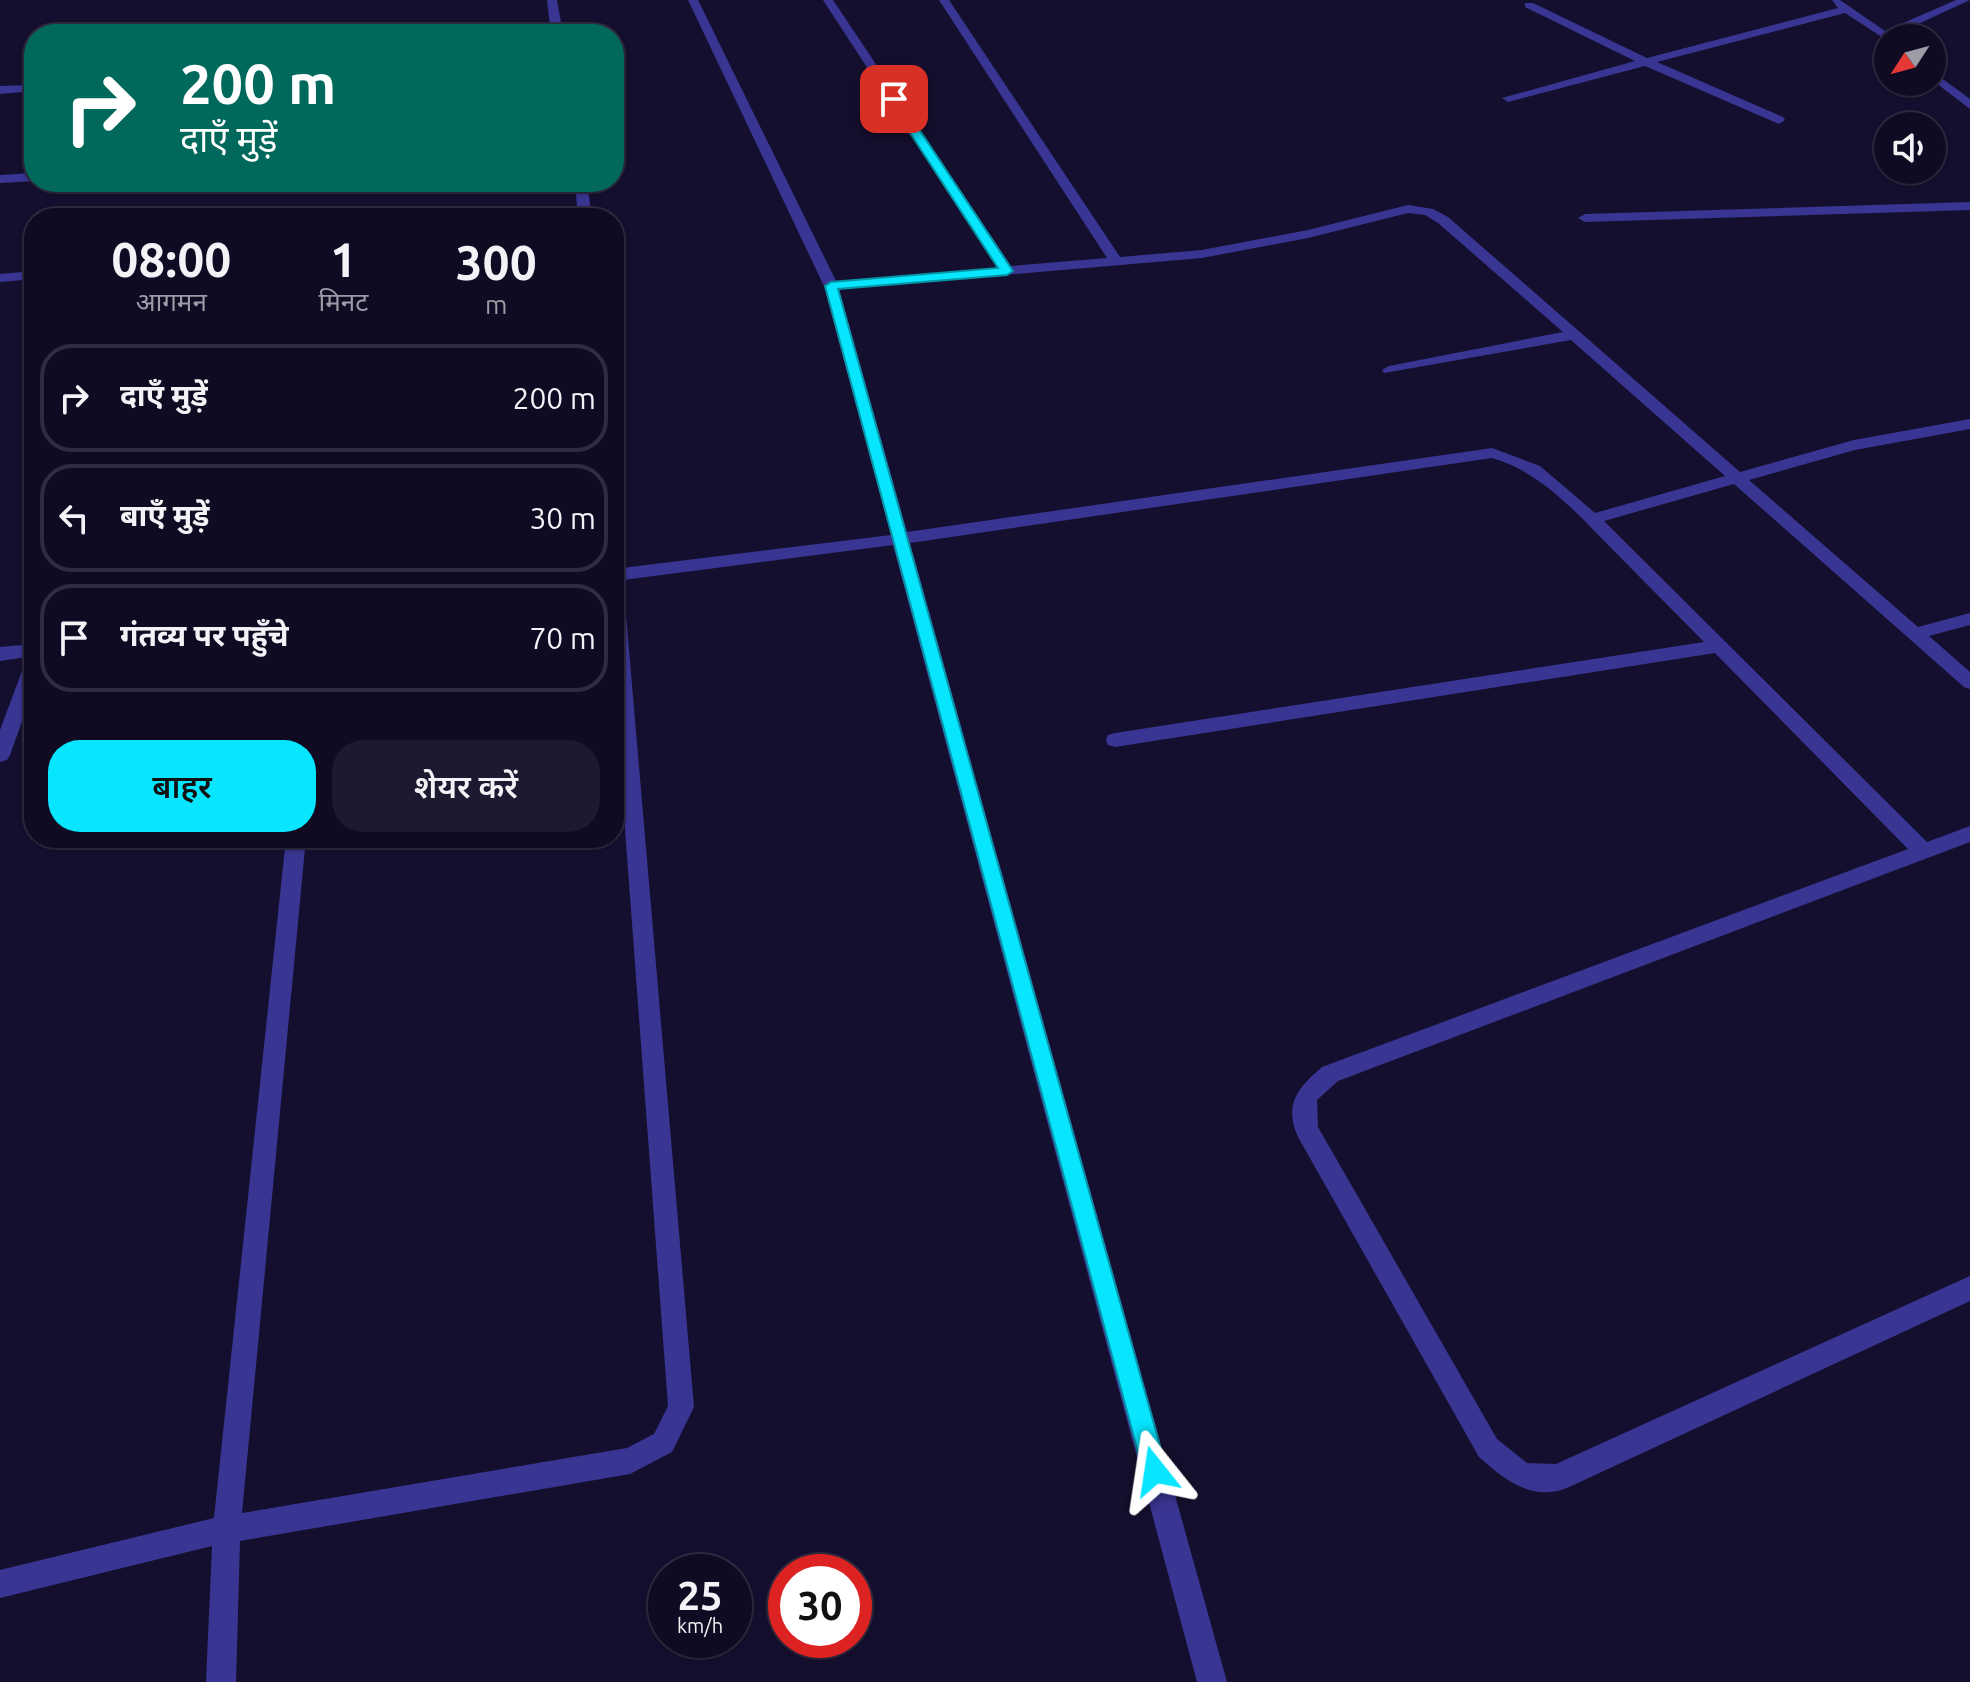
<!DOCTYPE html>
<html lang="hi">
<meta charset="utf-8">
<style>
body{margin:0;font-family:Ubuntu,"Noto Sans Devanagari",sans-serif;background:#1e1930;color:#f1f3f6;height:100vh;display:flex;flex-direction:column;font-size:30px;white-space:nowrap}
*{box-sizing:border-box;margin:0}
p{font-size:26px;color:#9c9ba6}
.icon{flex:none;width:44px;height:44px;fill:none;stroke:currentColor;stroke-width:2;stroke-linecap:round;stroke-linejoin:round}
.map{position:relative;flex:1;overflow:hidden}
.sheet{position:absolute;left:24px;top:208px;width:600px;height:640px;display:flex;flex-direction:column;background:#100b23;border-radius:32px;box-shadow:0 2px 6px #0004,0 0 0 2px #302b41}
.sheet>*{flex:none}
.banner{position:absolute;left:24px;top:24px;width:600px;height:168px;border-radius:32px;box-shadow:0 2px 6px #0004,0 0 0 2px #302b41;background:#00695c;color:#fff;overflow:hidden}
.needle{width:52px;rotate:234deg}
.buttons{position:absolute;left:1874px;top:24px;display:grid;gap:16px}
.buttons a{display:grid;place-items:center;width:72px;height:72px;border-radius:50%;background:#100b23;box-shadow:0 2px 6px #0004,0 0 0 2px #302b41;font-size:40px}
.speed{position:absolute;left:648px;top:1554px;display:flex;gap:16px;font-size:40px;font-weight:700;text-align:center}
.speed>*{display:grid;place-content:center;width:104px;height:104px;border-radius:50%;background:#100b23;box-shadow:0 2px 6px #0004,0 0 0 2px #302b41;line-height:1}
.speed small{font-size:20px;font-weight:400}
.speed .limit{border:12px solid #d22;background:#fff;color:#111}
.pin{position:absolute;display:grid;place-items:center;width:68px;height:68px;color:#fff;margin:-34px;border-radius:16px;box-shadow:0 4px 12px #0006}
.me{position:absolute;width:88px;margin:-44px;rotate:345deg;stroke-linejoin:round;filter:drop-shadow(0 0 6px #0008)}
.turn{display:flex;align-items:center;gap:28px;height:168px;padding:0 24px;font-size:36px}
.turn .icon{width:104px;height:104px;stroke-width:2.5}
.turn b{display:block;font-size:56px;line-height:68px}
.eta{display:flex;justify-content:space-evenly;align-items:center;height:136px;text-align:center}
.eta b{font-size:48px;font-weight:600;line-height:56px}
.button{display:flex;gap:16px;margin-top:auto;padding:16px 24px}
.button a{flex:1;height:92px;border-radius:32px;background:#08e5ff;color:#111;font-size:32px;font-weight:600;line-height:92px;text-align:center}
.button a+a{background:#1e1930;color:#f1f3f6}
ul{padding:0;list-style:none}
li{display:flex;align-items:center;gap:24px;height:108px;margin:0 16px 12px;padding:0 8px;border:4px solid #302b41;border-radius:32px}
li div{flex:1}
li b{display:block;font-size:30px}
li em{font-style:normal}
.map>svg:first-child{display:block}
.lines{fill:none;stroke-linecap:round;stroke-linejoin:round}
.service{fill:#393592;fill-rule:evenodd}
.minor{fill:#393592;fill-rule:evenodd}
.route{fill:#08e5ff;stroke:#0595a6;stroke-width:2}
</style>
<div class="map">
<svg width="1970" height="1682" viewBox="0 0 1970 1682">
<rect width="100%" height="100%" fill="#150f2f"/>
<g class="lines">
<polygon class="service" points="34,271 34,279 0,282 0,274"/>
<g class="minor">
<polygon points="547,0 557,0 563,34 551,34"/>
<path d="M688,0H698L836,281L998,268L823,0H833L1011,266L1107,258L939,0H949L1120,257L1202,250L1308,230L1408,205L1433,209L1448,217L1740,472L1854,440L1970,419V429L1855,450L1749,480L1918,627L1970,613V625L1929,636L1970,672V689L1964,687L1734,484L1604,521L1927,842L1970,826V842L1338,1081L1317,1100L1318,1127L1497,1439L1527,1463L1556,1464L1970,1276V1301L1567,1488C1531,1502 1504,1479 1479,1457L1298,1137C1283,1104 1299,1087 1322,1067L1908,849L1715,653L1115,747L1108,745L1106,740L1108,735L1115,733L1704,642C1675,613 1646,583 1617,554C1580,517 1544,473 1492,458L910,543L1227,1682H1197L893,545L623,580L694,1407L672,1452L630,1474L240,1541L236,1682H206L212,1546L0,1598V1570L214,1518L286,838H306L242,1513L627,1448L654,1434L668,1406L614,682V562L622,568L891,535L824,286ZM1408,213L1425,215L1438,223L1563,332L1389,366L1382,370L1384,373L1571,340L1725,476L1595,513L1540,466L1492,448L907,532L839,289L1202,258L1308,238Z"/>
<polygon points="1832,0 1840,0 1885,31 1956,0 1970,0 1892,36 1894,38 1888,38 1888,41 1845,13 1657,62 1783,117 1785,120 1779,124 1645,66 1508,102 1502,98 1635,61 1525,7 1525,3 1533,3 1647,58 1838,8"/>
<polygon points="1932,71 1970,99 1970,109 1932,80"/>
<polygon points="34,85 34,91 0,94 0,86"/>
<polygon points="34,173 34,181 0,183 0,175"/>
<polygon points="575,182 587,182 592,218 578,218"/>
<polygon points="1970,202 1970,210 1585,222 1578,218 1585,214"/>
<polygon points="34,644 34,688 10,755 7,760 0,762 0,730 25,663 34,656 0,661 0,647"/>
</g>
</g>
<polygon class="route" points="890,96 897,96 1013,271 1007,275 838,289 1167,1471 1163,1480 1155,1484 1146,1480 1143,1471 825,286 831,282 998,268 888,99"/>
</svg>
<div class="buttons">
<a><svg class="needle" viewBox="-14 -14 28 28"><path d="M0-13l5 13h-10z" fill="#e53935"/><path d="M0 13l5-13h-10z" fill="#9c9ba6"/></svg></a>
<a><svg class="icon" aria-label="sound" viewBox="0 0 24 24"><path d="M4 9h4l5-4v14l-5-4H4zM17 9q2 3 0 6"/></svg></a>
</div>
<div class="speed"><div>25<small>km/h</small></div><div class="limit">30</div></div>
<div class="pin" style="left:894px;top:99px;background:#d93025"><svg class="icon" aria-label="arrive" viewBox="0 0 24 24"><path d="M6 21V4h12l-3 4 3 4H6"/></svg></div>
<svg class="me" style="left:1155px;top:1471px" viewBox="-20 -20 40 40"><path d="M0-17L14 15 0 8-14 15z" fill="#08e5ff" stroke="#fff" stroke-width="4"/></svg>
<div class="banner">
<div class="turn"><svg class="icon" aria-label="right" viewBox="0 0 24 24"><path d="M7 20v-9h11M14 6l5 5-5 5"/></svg><div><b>200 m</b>दाएँ मुड़ें</div></div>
</div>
<section class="sheet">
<div class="eta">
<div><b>08:00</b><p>आगमन</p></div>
<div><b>1</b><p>मिनट</p></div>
<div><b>300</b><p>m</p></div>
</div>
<ul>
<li><svg class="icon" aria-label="right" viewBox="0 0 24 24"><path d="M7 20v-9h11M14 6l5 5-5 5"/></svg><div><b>दाएँ मुड़ें</b></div><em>200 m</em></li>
<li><svg class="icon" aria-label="left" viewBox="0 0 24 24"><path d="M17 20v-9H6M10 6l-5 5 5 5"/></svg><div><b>बाएँ मुड़ें</b></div><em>30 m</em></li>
<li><svg class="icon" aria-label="arrive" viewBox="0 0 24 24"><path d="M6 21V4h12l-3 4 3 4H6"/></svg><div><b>गंतव्य पर पहुँचे</b></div><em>70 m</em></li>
</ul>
<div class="button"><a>बाहर</a><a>शेयर करें</a></div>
</section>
</div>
